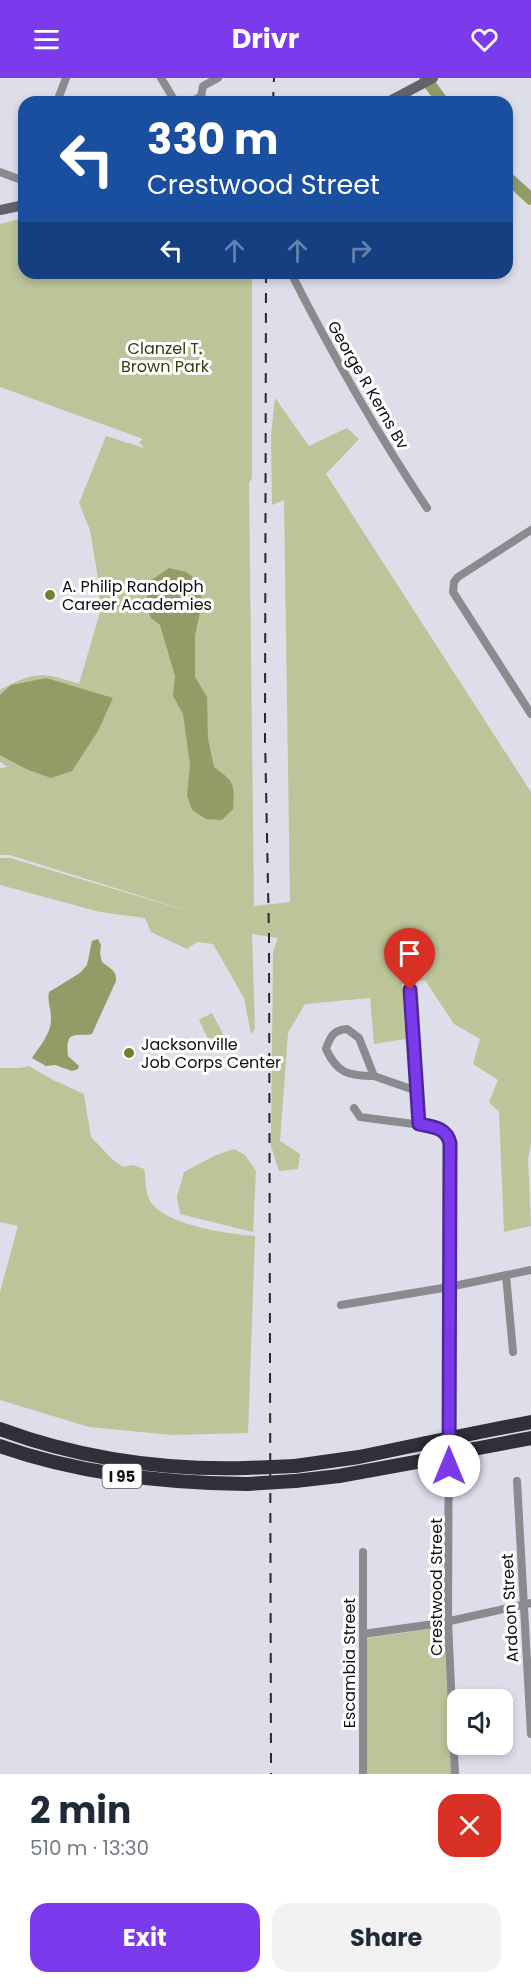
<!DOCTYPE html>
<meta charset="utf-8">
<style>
body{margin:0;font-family:Poppins,sans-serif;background:#f2f2f3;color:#1f2937;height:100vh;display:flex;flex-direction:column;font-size:22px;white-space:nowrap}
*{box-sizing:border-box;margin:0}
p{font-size:20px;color:#747a83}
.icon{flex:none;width:33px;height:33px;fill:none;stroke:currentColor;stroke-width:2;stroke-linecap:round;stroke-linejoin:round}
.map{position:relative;height:1696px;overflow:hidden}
.drawer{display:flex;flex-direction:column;background:#fff;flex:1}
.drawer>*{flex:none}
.guide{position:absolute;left:18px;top:18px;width:495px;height:183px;border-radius:18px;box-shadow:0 3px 9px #0003;background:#1a4fa0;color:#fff;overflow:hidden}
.tools{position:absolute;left:447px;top:1611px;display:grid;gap:12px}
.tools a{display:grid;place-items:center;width:66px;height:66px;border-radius:12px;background:#fff;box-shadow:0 3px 9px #0003;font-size:30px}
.pin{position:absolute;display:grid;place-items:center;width:51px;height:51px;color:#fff;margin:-62px -26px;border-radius:50% 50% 50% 0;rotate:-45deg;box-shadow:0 0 6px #0007}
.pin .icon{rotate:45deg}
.me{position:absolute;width:66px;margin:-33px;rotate:0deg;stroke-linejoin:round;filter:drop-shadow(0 0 4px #0008)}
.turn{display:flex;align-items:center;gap:21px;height:126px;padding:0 30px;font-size:27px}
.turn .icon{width:78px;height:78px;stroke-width:2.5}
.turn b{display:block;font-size:42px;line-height:51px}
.lanes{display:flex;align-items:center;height:57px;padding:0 30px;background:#0003;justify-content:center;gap:30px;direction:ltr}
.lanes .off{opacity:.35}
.round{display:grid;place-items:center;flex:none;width:63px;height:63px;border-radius:18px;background:#f2f2f3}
.headline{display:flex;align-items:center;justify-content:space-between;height:102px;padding:0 30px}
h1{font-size:36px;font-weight:700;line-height:45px}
.primary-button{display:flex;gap:12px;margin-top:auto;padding:12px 30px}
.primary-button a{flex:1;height:69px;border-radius:18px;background:#7c3aed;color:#fff;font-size:24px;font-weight:700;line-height:69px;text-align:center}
.primary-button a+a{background:#f2f2f3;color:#1f2937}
header{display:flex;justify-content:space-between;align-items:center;height:78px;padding:0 30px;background:#7c3aed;color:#fff;font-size:27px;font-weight:700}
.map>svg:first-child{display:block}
.green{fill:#bcc499}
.water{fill:#939c66}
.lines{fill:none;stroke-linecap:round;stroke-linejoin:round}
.river{stroke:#939c66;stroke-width:12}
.minor{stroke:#8a8b8f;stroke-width:8}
.secondary{stroke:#626369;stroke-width:10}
.motorway{stroke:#2f3038;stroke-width:14}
.rail{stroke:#27282c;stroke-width:2;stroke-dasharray:10 10;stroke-linecap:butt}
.motorway-bridge{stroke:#2f3038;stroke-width:14}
.route-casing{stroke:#51269a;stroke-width:15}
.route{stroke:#7c3aed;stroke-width:10}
.poi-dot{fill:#747e2b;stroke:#fff;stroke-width:2}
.labels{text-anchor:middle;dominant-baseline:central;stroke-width:6;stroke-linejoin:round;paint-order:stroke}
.shield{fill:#fff;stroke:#57585a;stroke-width:1.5}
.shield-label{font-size:15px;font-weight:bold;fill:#0f1013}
.park-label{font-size:16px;fill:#363c11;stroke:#fff}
.street-label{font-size:16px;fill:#0f1013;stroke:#fff}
.poi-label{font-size:16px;fill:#0f1013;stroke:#fff;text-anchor:start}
</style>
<header><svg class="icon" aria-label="menu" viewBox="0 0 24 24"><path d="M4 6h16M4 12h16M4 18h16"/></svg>Drivr<svg class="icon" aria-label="heart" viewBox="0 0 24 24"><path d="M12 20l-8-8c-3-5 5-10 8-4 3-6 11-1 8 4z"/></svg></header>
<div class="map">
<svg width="531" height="1696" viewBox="0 0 531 1696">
<rect width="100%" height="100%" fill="#dddee9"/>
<g class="green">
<path d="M24,140V195H252V400L249,405L254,828L290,824L284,422L272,427L271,357L275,320L309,368L347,350L359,361L326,396L531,714V1065L528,1080L531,1148L504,1154L499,1034L489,1024L498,1002L473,986L480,961L454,946L425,902L402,905L406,961L374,966L370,920L305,926L288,955L280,1063L300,1076L298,1091L279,1093L271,1068L273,874L278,860L252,856L255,951L251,956L244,920L213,866L197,864L187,871L151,854L145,840L100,834L0,807V780H10L198,836L10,777H0V690L8,689L0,684V612C35,593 42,594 79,606L100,534L98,500L90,452L79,425L106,358L144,370L139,364L143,361L0,309V146Z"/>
<polygon points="212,935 225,960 211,967 199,942"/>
<path d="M29,988L53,1002L84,1016L91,1059L112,1081L123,1089L133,1087L144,1091C146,1101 145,1115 150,1123C164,1147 228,1156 255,1158L248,1355L172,1357L89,1349L0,1322V1214L18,1148L0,1144V990H20Z"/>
<polygon points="234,1071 245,1077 256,1093 253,1154 180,1136 177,1119 184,1094 216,1077"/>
<polygon points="444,1549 451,1696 366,1696 366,1560"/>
</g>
<g class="water">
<path d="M169,490L186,494L200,504L202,526L195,557V599L207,619L208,661L214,689C234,704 235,705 233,731L222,742L206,741L192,732L187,717L190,687L183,636L173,618L175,598L160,547L151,540L146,527L150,503Z"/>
<polygon points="46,600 113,620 98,653 72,693 51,700 26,691 0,677 0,617 11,607"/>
<path d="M98,861L101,867L100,875L102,884C109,890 117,892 116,903L92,956C75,959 65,951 68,978L79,988L78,991L72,993L55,987L46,988L32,980C41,966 52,955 51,939C51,930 47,923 49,914L80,895L87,887L92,863Z"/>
</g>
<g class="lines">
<g class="river">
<polyline points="425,0 443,24"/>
<polyline points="507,99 531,121"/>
</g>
<g class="minor">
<polyline points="161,0 173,20 177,24"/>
<polyline points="201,19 203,8 218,0"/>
<polyline points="57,24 66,0"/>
<polyline points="189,24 201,19"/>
<polyline points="0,94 24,103"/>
<polyline points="20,128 24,116"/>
<path d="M291,195C332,276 377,355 427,430"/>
<polyline points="531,452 458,499 454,504 453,514 531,636"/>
<polyline points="410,912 419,1046"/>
<path d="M374,998C348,998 337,995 326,971C330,959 333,952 347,951L359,960L374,998L417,1013"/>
<polyline points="354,1030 360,1039 437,1049 448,1058 450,1065 448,1543 455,1696"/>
<polyline points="506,1197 513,1274"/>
<polyline points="341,1227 449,1209 531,1192"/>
<polyline points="517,1403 531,1656"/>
<polyline points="363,1556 441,1545 531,1525"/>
<polyline points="363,1696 363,1474"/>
</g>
<g class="secondary">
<polyline points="388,24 433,0"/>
<polyline points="0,132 24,127"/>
</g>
<g class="motorway">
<path d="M0,1351C78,1380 163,1392 246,1390"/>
<polyline points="475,1355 531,1344"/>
<path d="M0,1368C79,1396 163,1405 247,1406"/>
<polyline points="474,1371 531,1360"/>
<polyline points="295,1388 359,1379 426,1365"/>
<polyline points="295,1403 339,1398 427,1382"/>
</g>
<g class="rail">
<polyline points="273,24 274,0"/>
<polyline points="266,195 265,659 269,857 271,1696"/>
</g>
<g class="motorway-bridge">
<polyline points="426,1365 475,1355"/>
<polyline points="427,1382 474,1371"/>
<polyline points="246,1390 295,1388"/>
<polyline points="247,1406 295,1403"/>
</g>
</g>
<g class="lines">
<defs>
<path id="route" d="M410,912L419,1046C433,1049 446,1049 450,1065L449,1388"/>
</defs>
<use href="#route" class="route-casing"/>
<use href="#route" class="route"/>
</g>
<g class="poi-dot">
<circle cx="50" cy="517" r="6"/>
<circle cx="129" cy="975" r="6"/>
</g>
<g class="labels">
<rect class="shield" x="102.5" y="1386" width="39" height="24" rx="4.5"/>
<g class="shield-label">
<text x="122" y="1398">I 95</text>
</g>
<g class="park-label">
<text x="165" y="270">Clanzel T.<tspan x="165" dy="18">Brown Park</tspan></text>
</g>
<g class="street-label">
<text transform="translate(368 307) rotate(60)">George R Kerns Bv</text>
<text transform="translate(436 1509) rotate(-90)">Crestwood Street</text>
<text transform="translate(510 1530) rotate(-93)">Ardoon Street</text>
<text transform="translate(349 1585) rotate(-90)">Escambia Street</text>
</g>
<g class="poi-label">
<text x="62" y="508">A. Philip Randolph<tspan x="62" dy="18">Career Academies</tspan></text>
<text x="141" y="966">Jacksonville<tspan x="141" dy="18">Job Corps Center</tspan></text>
</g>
</g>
</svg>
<div class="tools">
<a><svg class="icon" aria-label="sound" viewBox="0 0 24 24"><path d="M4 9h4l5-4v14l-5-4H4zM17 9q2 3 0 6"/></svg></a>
</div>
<div class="pin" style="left:410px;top:912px;background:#d93025"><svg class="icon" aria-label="arrive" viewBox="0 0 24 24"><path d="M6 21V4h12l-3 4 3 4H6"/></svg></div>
<svg class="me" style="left:449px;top:1388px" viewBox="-20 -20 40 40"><circle r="19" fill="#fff"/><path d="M0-13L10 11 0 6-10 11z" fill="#7c3aed"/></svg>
<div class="guide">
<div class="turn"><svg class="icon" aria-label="left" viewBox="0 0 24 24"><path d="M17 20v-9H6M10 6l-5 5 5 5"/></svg><div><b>330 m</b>Crestwood Street</div></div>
<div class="lanes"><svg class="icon" aria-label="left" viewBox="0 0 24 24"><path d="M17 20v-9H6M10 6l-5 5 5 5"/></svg><svg class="icon off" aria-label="ahead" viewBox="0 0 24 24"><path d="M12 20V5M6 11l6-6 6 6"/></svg><svg class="icon off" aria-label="ahead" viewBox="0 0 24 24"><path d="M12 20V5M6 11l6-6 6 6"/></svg><svg class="icon off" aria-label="right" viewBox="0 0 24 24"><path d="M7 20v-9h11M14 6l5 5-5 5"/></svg></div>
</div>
</div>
<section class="drawer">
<div class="headline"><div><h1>2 min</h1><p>510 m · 13:30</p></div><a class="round" style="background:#d93025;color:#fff"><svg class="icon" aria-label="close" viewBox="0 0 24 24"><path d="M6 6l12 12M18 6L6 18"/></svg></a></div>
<div class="primary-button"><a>Exit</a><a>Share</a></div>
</section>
